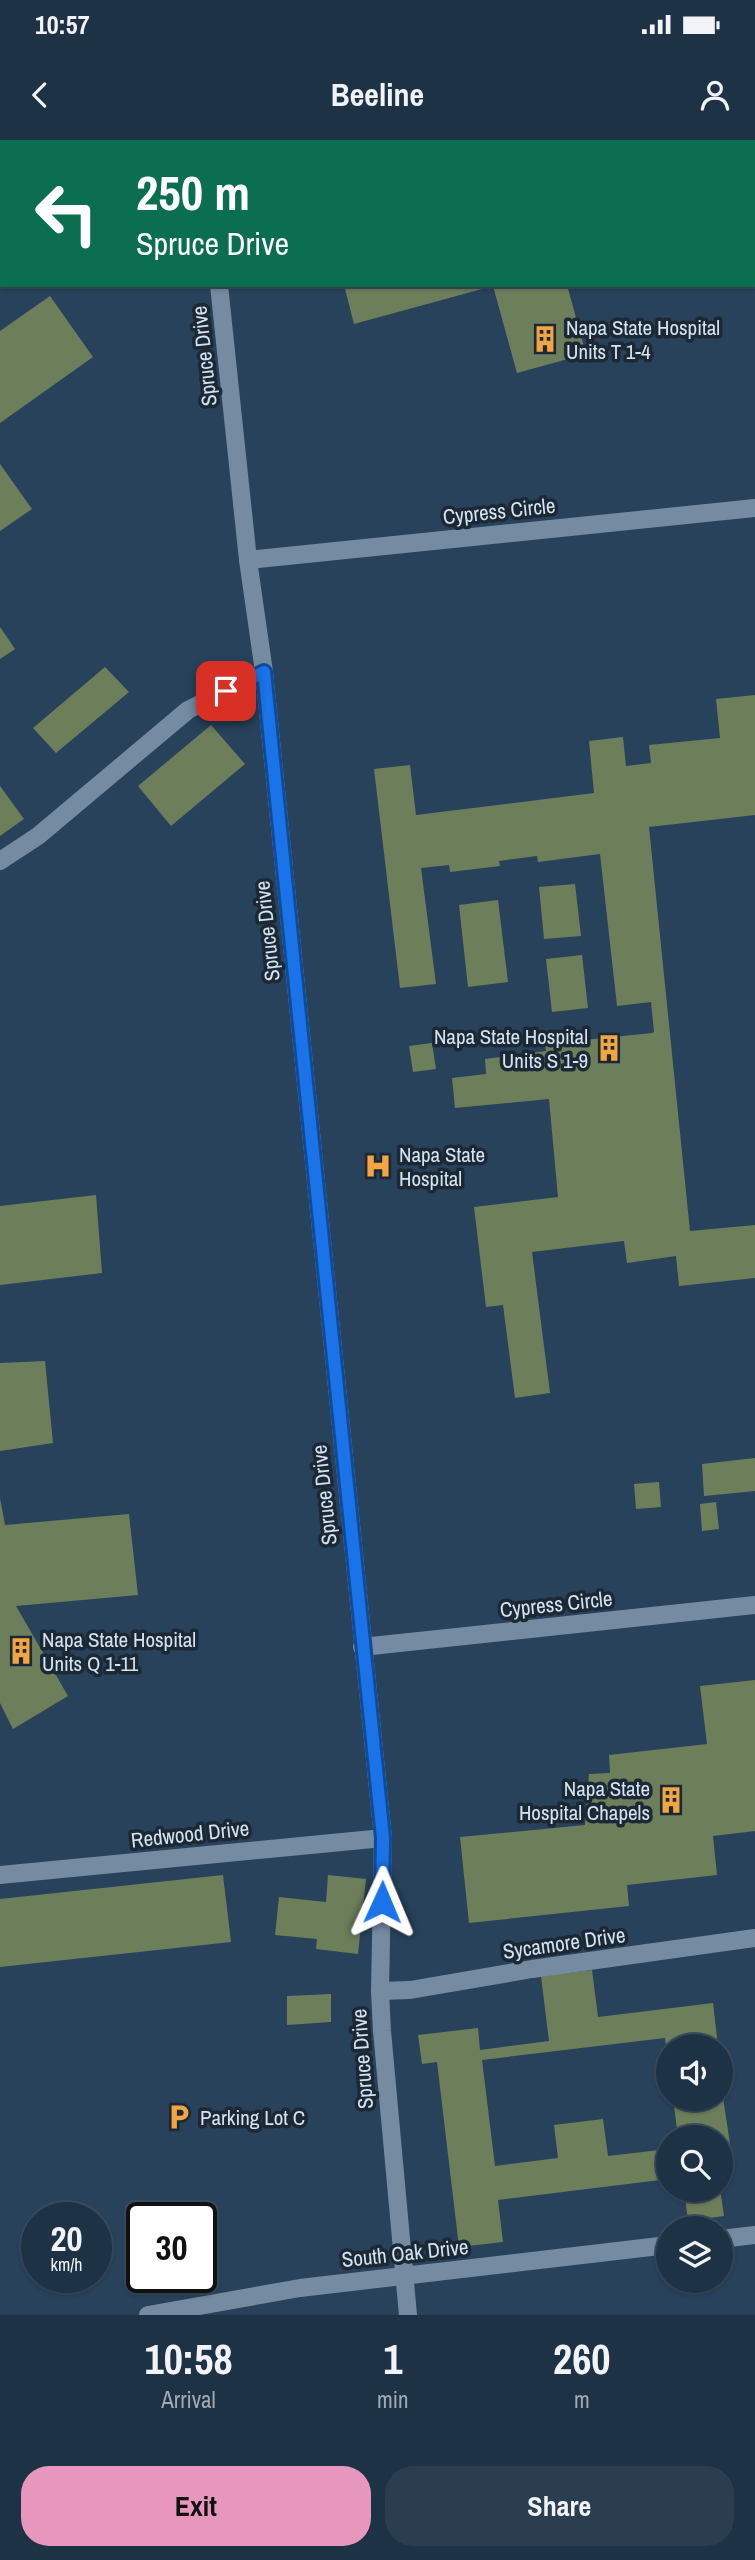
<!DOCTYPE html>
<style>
body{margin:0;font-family:"Archivo Narrow",sans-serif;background:#2b3e50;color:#f1f3f6;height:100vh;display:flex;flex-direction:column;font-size:26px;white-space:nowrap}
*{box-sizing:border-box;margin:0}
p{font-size:23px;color:#a1aab3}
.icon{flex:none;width:38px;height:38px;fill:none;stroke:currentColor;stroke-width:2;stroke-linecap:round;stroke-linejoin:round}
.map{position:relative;height:2175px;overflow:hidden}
.side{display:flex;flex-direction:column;background:#1e3245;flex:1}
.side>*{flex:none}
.guide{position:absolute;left:0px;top:0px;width:756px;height:147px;box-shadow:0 2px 5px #0004,0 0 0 2px #3c4d5e;background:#0b6e4f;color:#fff;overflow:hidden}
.fabs{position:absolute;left:656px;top:1894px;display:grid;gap:14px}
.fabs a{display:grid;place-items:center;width:77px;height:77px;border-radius:50%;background:#1e3245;box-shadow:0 2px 5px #0004,0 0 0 2px #3c4d5e;font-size:35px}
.speed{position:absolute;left:21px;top:2062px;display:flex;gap:14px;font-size:35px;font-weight:700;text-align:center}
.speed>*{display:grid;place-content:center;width:91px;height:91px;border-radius:50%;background:#1e3245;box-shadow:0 2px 5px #0004,0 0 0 2px #3c4d5e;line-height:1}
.speed small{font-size:18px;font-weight:400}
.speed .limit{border:4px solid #111;border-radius:10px;background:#fff;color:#111}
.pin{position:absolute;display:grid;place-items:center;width:60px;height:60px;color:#fff;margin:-30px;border-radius:14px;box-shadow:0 4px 10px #0006}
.me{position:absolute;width:77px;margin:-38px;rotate:1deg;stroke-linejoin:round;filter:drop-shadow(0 0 5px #0008)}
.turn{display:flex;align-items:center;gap:24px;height:147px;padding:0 21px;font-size:32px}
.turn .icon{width:91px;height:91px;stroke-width:2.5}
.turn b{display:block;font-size:49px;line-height:60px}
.eta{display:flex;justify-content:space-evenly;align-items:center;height:119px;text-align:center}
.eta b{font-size:42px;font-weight:700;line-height:49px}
.action{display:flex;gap:14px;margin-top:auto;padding:14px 21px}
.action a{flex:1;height:80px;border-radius:28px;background:#e797bd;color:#111;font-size:28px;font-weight:700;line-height:80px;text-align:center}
.action a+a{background:#2b3e50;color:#f1f3f6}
.status{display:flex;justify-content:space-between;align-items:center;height:49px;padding:0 35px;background:#1e3245;direction:ltr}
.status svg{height:19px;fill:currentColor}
header{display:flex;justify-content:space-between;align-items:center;height:91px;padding:0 21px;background:#1e3245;font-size:32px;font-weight:700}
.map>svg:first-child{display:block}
.building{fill:#6d7e5b}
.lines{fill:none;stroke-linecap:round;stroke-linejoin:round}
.minor{stroke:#758ba2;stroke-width:18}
.route-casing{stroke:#114b97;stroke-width:18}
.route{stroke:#1a73e8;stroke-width:12}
.labels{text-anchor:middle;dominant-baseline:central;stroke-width:7;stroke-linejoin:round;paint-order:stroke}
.poi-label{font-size:21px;fill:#d4e3f3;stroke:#1c2834;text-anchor:start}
.street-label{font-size:21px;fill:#d4e3f3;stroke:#1c2834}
</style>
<div class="status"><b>10:57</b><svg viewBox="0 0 49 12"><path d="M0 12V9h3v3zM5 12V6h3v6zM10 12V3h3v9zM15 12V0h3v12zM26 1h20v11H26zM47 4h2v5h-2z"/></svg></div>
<header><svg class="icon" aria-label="back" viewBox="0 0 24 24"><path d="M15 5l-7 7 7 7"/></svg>Beeline<svg class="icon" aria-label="person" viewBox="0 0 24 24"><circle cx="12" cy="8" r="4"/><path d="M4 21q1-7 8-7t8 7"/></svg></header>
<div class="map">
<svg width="755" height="2175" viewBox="0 0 755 2175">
<rect width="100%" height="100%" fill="#28425c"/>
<g class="building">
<polygon points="344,145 567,145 586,214 517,233 493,146 354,184"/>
<polygon points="50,156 93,217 0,283 0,191"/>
<polygon points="0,324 32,369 0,391"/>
<polygon points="0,487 15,509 0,519"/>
<polygon points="105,527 129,552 56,613 33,588"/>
<polygon points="755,555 755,675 649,687 690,1091 755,1085 755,1138 679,1146 676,1116 627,1123 624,1101 532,1112 550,1253 515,1258 503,1165 486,1167 474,1067 558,1057 549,959 455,968 452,938 486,934 485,919 546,911 545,904 652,893 654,892 651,862 617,866 600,714 538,722 537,716 499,721 500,726 450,732 449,725 421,728 436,844 400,848 374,629 410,625 416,675 594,653 589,601 623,597 626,626 651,623 649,605 720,598 716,559"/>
<polygon points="211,585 245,624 171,686 138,646"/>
<polygon points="0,646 24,679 0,696"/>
<polygon points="575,744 581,796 544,799 539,747"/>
<polygon points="498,760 508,842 468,847 459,765"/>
<polygon points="582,815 588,868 552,872 546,819"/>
<polygon points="432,903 436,929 413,932 409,906"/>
<polygon points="96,1055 102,1133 0,1145 0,1066"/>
<polygon points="45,1221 53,1303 0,1311 0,1223"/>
<polygon points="755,1318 755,1351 704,1356 702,1324"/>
<polygon points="659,1342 661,1367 636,1369 634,1344"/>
<polygon points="0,1358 5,1385 129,1374 138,1455 16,1466 68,1556 13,1589 0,1563"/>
<polygon points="716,1362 719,1389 702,1391 700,1364"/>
<polygon points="755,1540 755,1691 713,1696 717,1735 627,1745 629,1766 469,1783 460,1697 585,1685 589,1634 610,1633 609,1615 707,1604 700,1546"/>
<polygon points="223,1735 231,1802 0,1827 0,1759"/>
<polygon points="328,1735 366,1739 358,1814 316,1809 317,1799 275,1795 279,1757 326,1762"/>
<polygon points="592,1830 598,1877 713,1863 718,1906 668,1906 667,1911 665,1898 482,1920 495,2026 558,2018 554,1985 603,1979 608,2016 668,2009 668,2039 498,2060 503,2102 459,2107 437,1922 422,1924 418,1895 478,1888 480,1910 549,1901 541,1836"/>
<polygon points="331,1854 331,1882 287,1885 287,1856"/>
<polygon points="721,1944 733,2024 721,2025 721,1997 678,1997 673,1958 721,1958"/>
<polygon points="684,2049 720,2049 724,2076 688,2081"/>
</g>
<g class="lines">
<g class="minor">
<polyline points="183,0 184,2"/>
<polyline points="219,145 248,420 264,532 383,1698 380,1851 382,1891 408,2175"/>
<polyline points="248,420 755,368"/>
<polyline points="0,721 38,696 188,570 264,532"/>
<polyline points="362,1507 755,1465"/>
<polyline points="0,1735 383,1698"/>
<polyline points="380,1851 410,1850 532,1829 755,1798"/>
<polyline points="721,2099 755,2095"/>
<polyline points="148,2175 300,2148 668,2105"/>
</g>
</g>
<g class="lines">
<defs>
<polyline id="route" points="226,551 264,532 383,1698 382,1762"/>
</defs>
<use href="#route" class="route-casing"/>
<use href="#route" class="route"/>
</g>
<defs>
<symbol id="building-bare" viewBox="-9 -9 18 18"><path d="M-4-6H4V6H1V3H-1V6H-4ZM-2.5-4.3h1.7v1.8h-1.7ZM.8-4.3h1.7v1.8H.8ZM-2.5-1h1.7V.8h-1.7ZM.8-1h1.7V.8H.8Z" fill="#f2a542" stroke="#1c2834" stroke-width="2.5" paint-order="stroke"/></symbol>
<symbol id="hospital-bare" viewBox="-9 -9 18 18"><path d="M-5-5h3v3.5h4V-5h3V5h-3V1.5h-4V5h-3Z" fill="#f2a542" stroke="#1c2834" stroke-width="2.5" paint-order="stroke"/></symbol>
<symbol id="parking-bare" viewBox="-9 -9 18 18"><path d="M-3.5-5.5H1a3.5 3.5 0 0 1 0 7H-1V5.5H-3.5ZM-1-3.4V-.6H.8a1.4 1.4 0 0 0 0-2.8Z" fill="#f2a542" stroke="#1c2834" stroke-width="2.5" paint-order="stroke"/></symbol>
</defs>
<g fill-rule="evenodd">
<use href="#building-bare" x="526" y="180" width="38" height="38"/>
<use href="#building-bare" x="590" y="889" width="38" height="38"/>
<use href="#hospital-bare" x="359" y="1007" width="38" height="38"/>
<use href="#building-bare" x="2" y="1492" width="38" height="38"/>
<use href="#building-bare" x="652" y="1641" width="38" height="38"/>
<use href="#parking-bare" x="160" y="1958" width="38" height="38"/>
</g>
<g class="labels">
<g class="poi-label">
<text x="566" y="187">Napa State Hospital<tspan x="566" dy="24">Units T 1-4</tspan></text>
<text x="588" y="896" text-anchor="end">Napa State Hospital<tspan x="588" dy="24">Units S 1-9</tspan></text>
<text x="399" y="1014">Napa State<tspan x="399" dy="24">Hospital</tspan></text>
<text x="42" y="1499">Napa State Hospital<tspan x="42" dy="24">Units Q 1-11</tspan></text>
<text x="650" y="1648" text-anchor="end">Napa State<tspan x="650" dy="24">Hospital Chapels</tspan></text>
<text x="200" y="1977">Parking Lot C</text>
</g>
<g class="street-label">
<text transform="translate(204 216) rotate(-96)">Spruce Drive</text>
<text transform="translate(499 371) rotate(-6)">Cypress Circle</text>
<text transform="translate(267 791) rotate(-96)">Spruce Drive</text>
<text transform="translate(324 1355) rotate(-96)">Spruce Drive</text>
<text transform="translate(556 1464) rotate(-6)">Cypress Circle</text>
<text transform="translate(190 1694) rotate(-6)">Redwood Drive</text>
<text transform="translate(564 1803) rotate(-8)">Sycamore Drive</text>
<text transform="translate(362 1919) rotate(-94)">Spruce Drive</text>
<text transform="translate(405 2113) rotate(-6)">South Oak Drive</text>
</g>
</g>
</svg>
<div class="fabs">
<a><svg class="icon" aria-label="sound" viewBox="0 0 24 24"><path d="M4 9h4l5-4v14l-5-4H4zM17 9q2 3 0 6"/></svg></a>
<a><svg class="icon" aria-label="search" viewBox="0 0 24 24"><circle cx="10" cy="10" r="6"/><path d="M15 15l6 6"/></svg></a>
<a><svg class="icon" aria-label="layers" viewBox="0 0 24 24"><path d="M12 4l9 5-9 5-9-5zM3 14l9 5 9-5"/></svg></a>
</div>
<div class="speed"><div>20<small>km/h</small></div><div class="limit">30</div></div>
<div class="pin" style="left:226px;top:551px;background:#d93025"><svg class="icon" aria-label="arrive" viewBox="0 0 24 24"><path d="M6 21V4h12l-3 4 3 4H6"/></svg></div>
<svg class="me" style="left:382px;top:1762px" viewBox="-20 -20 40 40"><path d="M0-17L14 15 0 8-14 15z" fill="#1a73e8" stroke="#fff" stroke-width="4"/></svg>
<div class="guide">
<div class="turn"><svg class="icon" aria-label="left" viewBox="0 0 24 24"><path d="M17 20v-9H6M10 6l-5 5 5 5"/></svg><div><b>250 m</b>Spruce Drive</div></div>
</div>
</div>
<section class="side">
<div class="eta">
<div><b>10:58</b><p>Arrival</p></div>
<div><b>1</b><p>min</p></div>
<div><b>260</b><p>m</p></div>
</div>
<div class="action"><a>Exit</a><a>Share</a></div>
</section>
